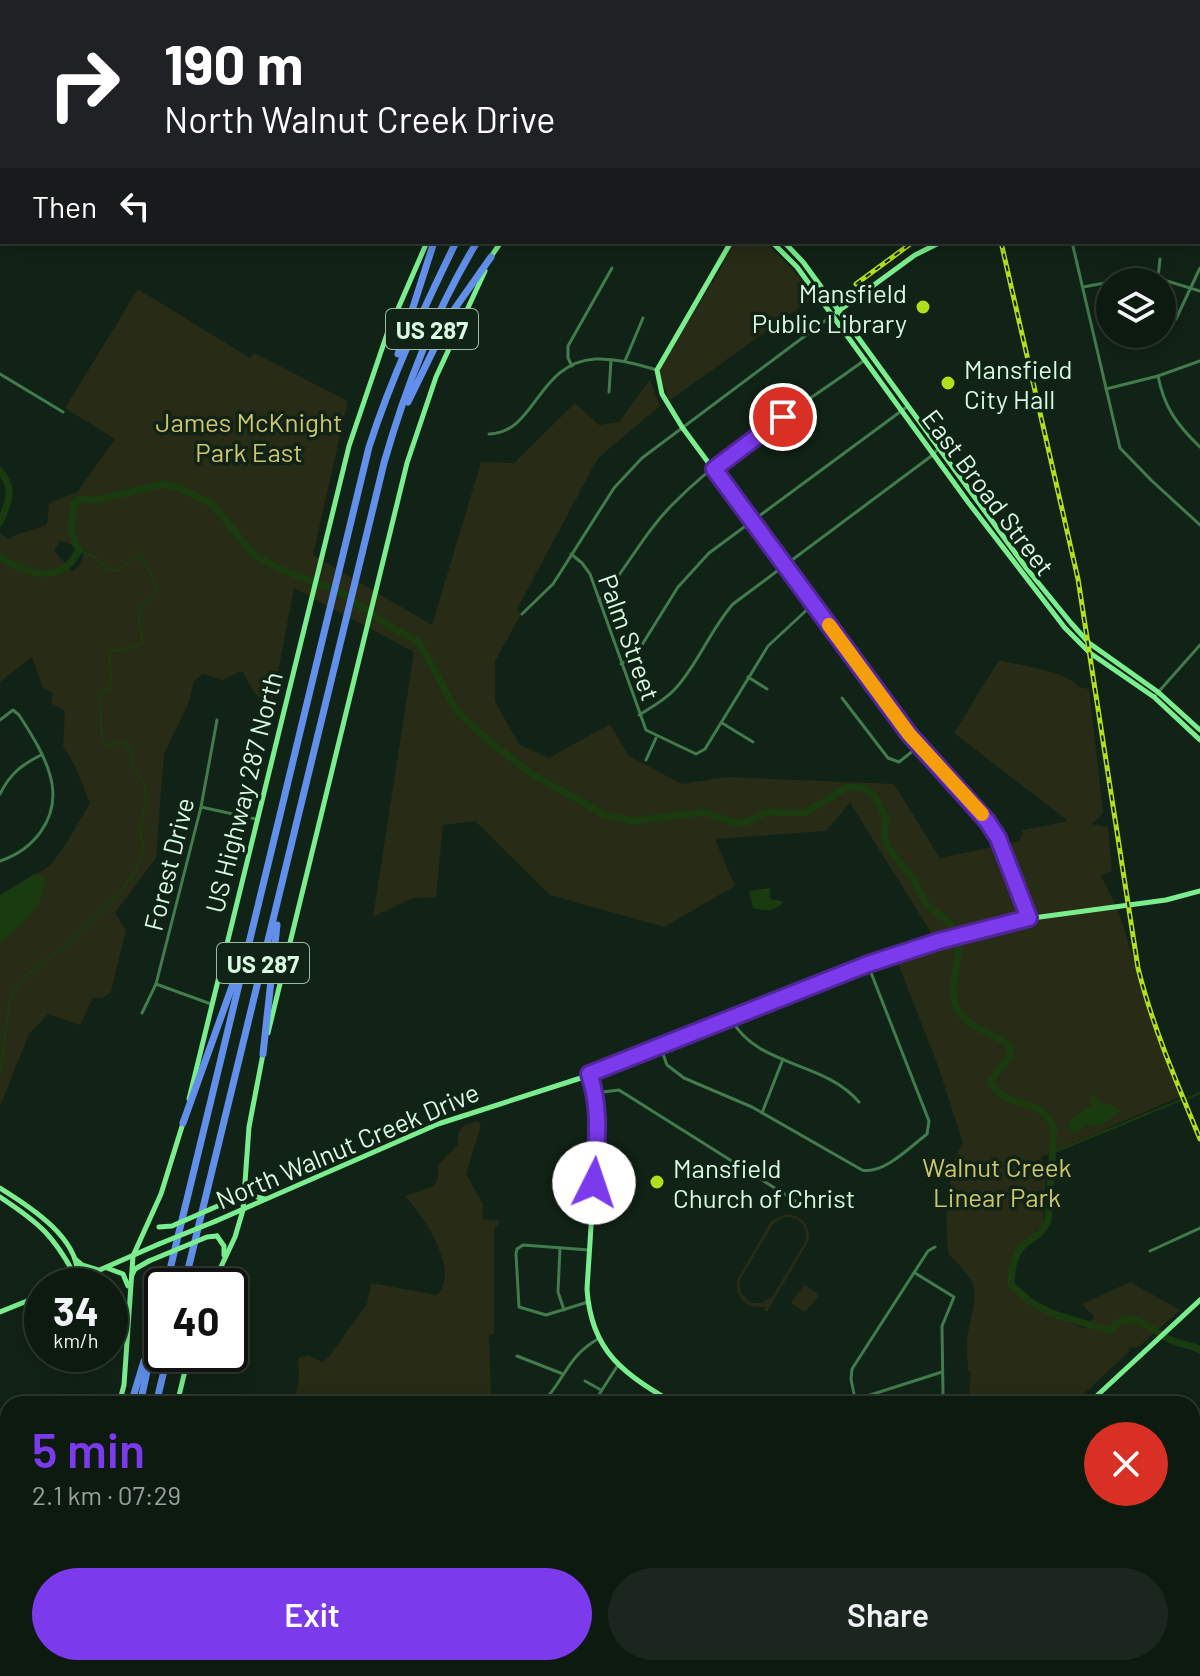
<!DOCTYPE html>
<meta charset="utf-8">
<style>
body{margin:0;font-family:Barlow,sans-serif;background:#1b271e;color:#f1f3f6;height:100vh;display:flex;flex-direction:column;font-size:30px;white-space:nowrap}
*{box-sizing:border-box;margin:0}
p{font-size:26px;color:#9aa19f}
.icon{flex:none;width:44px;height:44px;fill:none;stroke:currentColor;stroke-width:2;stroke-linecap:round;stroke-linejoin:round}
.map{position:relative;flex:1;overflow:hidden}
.drawer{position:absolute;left:0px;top:1396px;width:1200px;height:280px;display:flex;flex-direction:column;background:#0d1a10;border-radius:24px 24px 0 0;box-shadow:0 4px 20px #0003,0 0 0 2px #2d3830}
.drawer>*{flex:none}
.hud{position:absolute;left:0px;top:0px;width:1200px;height:244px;box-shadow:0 4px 20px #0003,0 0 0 2px #2d3830;background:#202124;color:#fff;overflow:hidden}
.buttons{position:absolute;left:1096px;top:268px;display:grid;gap:16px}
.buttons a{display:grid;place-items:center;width:80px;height:80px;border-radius:50%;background:#0d1a10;box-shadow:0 4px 20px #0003,0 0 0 2px #2d3830;font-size:40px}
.speed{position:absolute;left:24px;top:1268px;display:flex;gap:16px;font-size:40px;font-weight:700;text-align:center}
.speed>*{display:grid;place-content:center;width:104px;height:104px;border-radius:50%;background:#0d1a10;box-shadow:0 4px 20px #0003,0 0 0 2px #2d3830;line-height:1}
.speed small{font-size:20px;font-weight:400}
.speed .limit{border:4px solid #111;border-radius:12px;background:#fff;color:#111}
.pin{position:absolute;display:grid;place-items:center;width:68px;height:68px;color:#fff;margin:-34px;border:4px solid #fff;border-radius:50%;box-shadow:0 2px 8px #0007}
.me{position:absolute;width:88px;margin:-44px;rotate:4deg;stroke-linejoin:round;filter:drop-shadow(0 0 6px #0008)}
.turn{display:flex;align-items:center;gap:28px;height:168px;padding:0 32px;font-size:36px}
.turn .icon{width:104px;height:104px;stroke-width:2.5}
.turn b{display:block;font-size:56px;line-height:68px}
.then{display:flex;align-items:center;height:76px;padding:0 32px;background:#0003;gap:16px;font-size:30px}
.round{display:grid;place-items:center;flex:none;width:84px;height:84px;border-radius:42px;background:#1b271e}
.head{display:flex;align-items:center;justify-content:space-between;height:136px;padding:0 32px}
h1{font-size:48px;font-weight:600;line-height:60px;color:#7c3aed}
.cta{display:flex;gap:16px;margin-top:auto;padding:16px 32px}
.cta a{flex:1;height:92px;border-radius:48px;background:#7c3aed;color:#fff;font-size:32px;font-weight:600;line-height:92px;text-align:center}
.cta a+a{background:#1b271e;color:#f1f3f6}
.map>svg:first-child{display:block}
.green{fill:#282b15;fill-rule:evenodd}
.water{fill:#1a3b10}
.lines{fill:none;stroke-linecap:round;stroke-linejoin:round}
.stream{stroke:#1a3b10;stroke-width:2}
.river{stroke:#1a3b10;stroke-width:7}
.street{stroke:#427b4c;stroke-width:3}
.secondary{stroke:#7aee8e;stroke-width:5}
.highway{stroke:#618fea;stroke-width:7}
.rail-casing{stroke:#afdf1d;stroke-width:5}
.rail{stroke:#112216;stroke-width:2;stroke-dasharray:6;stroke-linecap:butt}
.secondary-bridge{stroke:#7aee8e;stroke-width:5}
.route-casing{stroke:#51269a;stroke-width:20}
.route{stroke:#7c3aed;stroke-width:14}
.slow{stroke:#f59e0b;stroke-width:14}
.poi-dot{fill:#afdf1d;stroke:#112216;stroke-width:3}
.labels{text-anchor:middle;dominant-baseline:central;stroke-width:7;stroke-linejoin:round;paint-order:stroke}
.shield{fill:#112216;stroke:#9cb9a3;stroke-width:2}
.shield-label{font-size:24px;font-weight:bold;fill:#d7fae0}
.poi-label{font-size:26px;fill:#d7fae0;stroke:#112216;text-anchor:start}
.park-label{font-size:26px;fill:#d0c66c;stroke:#112216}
.street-label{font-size:26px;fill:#d7fae0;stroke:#112216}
</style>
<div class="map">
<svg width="1200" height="1676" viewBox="0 0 1200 1676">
<rect width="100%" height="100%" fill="#112216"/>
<g class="green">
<polygon points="955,0 1158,0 1161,2 956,2"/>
<polygon points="728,242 765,242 793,270 814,297 669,401 658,370 723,265 717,260"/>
<path d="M138,289L250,358L254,353L348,401L313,555L432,625L481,462L514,463L575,403L599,425L619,422L650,379L660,406L598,458L517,609L521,614L495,661V701L519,744L549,758L610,724L629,756L682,784L726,777L894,784L940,858L1020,841L1023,830L1068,821L954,733L999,660C1017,665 1070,672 1079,687L1089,689L1103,812L1099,818L1091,824L1108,827L1112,871L1101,875L1120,915L1148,1008L1182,1096L1041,1157L1046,1176L1043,1225C1020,1245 1007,1255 1009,1287L1034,1308L1086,1329L1094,1317L1082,1304L1130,1282L1180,1310L1140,1346L1127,1349L1130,1351L1073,1404H968L971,1372L968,1371C968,1358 965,1344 968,1333C977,1290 982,1286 948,1254L946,1208L951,1191L948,1170L963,1143L938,1066L897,961L940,947L850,803L826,831L715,839L735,886L664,927L550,895L475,821L443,825L436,897L413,898L373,917L414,652L294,588L271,709L253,691L242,671L222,680L203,674L194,681L189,702L164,754L156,858L115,913L126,930L111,992L103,998H93L80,1025L48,1014L29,1034L0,1106V895L35,874C56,870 78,821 90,803L74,764L63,746L65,711L51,703L53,693L43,688L32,657L0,682V533L9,539C21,530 34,532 47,524L49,503L77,492L115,439L65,408ZM60,541L85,549L81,563L73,572L54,551Z"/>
<path d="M477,1121L481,1125L466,1174L483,1204L482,1219L500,1221L494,1230V1334L489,1335L491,1395L456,1404H294L299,1377L298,1358L308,1355L322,1362L327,1359L367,1304L371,1283L437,1295C461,1270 423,1216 405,1196L434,1186L438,1177V1165L458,1144V1134L463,1126Z"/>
<path d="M786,1214C802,1215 810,1225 809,1240L767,1312L764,1310L766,1306C748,1310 735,1299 737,1280L771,1221ZM784,1217C800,1216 809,1227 805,1242L772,1297L762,1303H751L741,1293L739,1284L742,1276L774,1223Z"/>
<polygon points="804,1285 817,1293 818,1297 805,1312 792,1304 792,1301"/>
</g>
<g class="water">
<path d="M35,874L44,877C48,904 19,927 0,943V895Z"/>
<path d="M770,888V899L782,901V904C772,912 764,911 753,908L749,891Z"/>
<polygon points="1095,1096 1100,1103 1110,1104 1120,1111 1100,1126 1086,1125 1075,1133 1070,1130 1068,1124 1077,1114 1092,1105 1089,1098"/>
</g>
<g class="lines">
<g class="stream">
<path d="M0,1071L10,999L21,981L39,964L67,946L113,900L134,874L144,847C134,823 149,813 146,790C144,781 137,776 134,767C131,758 132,752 125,744L118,742L107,747L102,741L100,693L108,689L111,681L109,652L142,644C143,633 135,617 141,608C145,602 153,598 157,592L155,583L140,554L117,571L108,570L97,559L80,550"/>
<polyline points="1186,1099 1200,1093"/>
<polyline points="1052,1153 1181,1100"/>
</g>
<g class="river">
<path d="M0,471C15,489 9,502 0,522"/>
<path d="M0,556C16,570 50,582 68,565C73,561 75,555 80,550C67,535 72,521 74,503L81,499L97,500L163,484L179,488L212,504L254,555L278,568L344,594L389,626L419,642L457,712L488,740L533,775L605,815L633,821L704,812L733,822L744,823L767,812L805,813L847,787L864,788L874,795L886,818C879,848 895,854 911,876C917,884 920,894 926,903C933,913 946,916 953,928C970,956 939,989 962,1016C974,1030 995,1034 1009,1045L1010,1056L990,1082C1007,1112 1041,1094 1054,1129L1048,1221C1040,1238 1032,1236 1021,1248C1013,1258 1011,1273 1011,1285L1032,1303L1051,1313L1110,1331C1131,1302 1153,1335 1176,1342C1185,1345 1192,1345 1200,1350"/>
</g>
<g class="street">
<polyline points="1072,242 1120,448 1151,480 1200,525"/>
<polyline points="1158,278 1160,259"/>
<polyline points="1112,282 1154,277 1200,291"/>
<polyline points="1083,287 1110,282"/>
<polyline points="1176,319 1200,268"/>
<polyline points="625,361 643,318"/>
<polyline points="572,366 568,358 568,346 612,268"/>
<polyline points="0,374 63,412"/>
<path d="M1158,376C1164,407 1177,425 1200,447"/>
<polyline points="1106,389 1158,376 1200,361"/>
<polyline points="609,392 611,360"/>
<path d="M489,434C536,433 537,363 595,359C617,358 636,364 657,370"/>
<polyline points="571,554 582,563 590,574 646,730 696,754 705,749 768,646 811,606"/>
<path d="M599,601C626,570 644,532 674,503C729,447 803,406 866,359"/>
<polyline points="522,614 553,584 614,488 642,458 833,315"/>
<polyline points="621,664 635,656 678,587 709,553 908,406"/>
<polyline points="748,677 767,689"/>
<polyline points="1154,697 1200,645"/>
<polyline points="842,698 888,758 899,762 919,746"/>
<path d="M639,715C652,707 665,700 675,689C697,666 710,630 733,604L934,454L939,447"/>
<path d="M0,720L13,710L19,715C32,735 48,760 52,784C58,820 33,850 0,861"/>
<polyline points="722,723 753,742"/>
<polyline points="646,760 656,738"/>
<path d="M0,794C10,774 21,765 41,755"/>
<polyline points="201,807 256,819"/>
<polyline points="156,984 211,1004"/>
<polyline points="142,1013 156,984 201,807 217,720"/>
<path d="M731,1019C758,1068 823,1060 859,1102"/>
<path d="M660,1046L667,1065L684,1078L752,1107L862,1170C883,1175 910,1147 927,1134L929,1121L868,965"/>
<polyline points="595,1093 619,1090 797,1202"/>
<polyline points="762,1113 783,1059"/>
<polyline points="560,1248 558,1292 564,1310"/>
<polyline points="1150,1251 1200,1228"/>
<polyline points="915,1273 954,1297 942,1326 943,1395 940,1404"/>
<polyline points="588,1302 546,1315 519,1307 516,1254 517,1249 523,1245 589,1250"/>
<polyline points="517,1356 563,1374"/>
<polyline points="585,1381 601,1390"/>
<polyline points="855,1399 851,1379 852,1369 928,1251 935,1247"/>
<path d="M541,1404C565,1381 566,1357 598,1339"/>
<polyline points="593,1404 618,1365"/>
<polyline points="650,1404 656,1393"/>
<polyline points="842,1404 942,1372"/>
<polyline points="1192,1622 1200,1612"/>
<polyline points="708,1668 721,1676"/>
<polyline points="819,1668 833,1676"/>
<polyline points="595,1676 603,1668"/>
<polyline points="869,1676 869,1668"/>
</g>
<g class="secondary">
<polyline points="421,0 424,2"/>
<polyline points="438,0 440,2"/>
<polyline points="599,2 600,0"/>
<polyline points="683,2 685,0"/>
<polyline points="1198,146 1200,144"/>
<polyline points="731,242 657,370 662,394 682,427 909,734 987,821 998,838 1029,918"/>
<polyline points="772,242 797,267 968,502 1065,628 1090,653 1154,697 1200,740"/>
<polyline points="784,242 803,262 1027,569 1071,623 1089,643 1158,692 1200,730"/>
<polyline points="490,258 501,242"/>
<polyline points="837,312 915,255 941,242"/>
<polyline points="268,1033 407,463 436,377 485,271"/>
<path d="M589,1074L595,1093L598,1118L587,1289C591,1353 625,1374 675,1404"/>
<polyline points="189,1099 349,446 387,334 427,242"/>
<polyline points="247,1184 253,1196 265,1199"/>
<path d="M0,1188C29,1206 83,1240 77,1280"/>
<path d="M0,1197C41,1224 54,1236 77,1279"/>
<polyline points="220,1205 236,1198 244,1187"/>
<polyline points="216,1221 438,1124 584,1077 895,954 1011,921 1166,900 1200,891"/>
<polyline points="217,1236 224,1246 224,1255"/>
<polyline points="75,1259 82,1265 98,1270"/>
<polyline points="107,1268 123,1274 128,1286"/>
<polyline points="132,1275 135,1269 149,1261"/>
<polyline points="63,1286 159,1244"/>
<polyline points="212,1286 235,1237 243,1210 249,1127 263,1054"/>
<polyline points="0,1312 42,1295"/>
<polyline points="119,1404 124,1385 133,1256 161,1194 184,1120"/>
<polyline points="177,1404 189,1354"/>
<polyline points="1088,1404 1200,1300"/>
<polyline points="184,1668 197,1676"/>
<polyline points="1139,1668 1152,1676"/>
<polyline points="39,1676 43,1668"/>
<polyline points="103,1676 106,1668"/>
<polyline points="917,1676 920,1668"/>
</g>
<g class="highway">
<polyline points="632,2 634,0"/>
<polyline points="657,2 658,0"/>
<polyline points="679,2 680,0"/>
<polyline points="398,354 434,242"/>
<polyline points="408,402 451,314 491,257"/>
<polyline points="263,1054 277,925"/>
<polyline points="183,1123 239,967"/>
<path d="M166,1286L369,447C392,376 423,310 456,242"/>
<path d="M184,1286L384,463C406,386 435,311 477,242"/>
<polyline points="131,1404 144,1361"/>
<polyline points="140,1404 162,1302"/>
<polyline points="156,1404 168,1354"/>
<polyline points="61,1676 64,1668"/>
<polyline points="81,1676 84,1668"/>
</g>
<defs>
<g id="rail">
<polyline points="944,0 945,2"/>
<polyline points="1190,2 1192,0"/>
<path d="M1001,242L1078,579L1138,968C1153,1028 1177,1083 1200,1139"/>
<polyline points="856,284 913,242"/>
</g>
</defs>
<use href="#rail" class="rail-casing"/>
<use href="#rail" class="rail"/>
<g class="secondary-bridge">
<polyline points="159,1227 172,1226 220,1205"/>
<polyline points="159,1244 216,1221"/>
<polyline points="149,1261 207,1237 217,1236"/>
</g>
</g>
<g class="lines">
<defs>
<path id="route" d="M594,1183C596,1146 602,1110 589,1074L868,964L939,941L1029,918L998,838L987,821L909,734L714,469L783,417"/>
</defs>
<use href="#route" class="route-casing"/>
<use href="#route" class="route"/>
<polyline class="slow" points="829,625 909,734 982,814"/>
</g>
<g class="poi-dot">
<circle cx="923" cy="307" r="8"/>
<circle cx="948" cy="383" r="8"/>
<circle cx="657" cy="1182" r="8"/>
</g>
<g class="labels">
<g class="shield">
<rect x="386" y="309" width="92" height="40" rx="6"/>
<rect x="217" y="943" width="92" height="40" rx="6"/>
</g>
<g class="shield-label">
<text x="432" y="329">US 287</text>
<text x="263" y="963">US 287</text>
</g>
<g class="poi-label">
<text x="907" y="292" text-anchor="end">Mansfield<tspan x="907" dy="30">Public Library</tspan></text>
<text x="964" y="368">Mansfield<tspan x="964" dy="30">City Hall</tspan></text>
<text x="673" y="1167">Mansfield<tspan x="673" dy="30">Church of Christ</tspan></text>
</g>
<g class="park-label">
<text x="249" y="421">James McKnight<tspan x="249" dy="30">Park East</tspan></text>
<text x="997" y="1166">Walnut Creek<tspan x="997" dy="30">Linear Park</tspan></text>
</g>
<g class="street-label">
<text transform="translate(989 492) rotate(53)">East Broad Street</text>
<text transform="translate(630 637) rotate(70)">Palm Street</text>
<text transform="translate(243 792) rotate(-76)">US Highway 287 North</text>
<text transform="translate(168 864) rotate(-76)">Forest Drive</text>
<text transform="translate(347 1145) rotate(-23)">North Walnut Creek Drive</text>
</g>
</g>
</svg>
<div class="buttons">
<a><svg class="icon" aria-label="layers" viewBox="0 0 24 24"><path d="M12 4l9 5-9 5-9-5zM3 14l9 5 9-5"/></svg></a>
</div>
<div class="speed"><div>34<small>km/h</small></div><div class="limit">40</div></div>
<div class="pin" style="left:783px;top:417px;background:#d93025"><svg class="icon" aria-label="arrive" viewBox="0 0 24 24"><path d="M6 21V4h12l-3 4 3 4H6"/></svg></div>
<svg class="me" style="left:594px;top:1183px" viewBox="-20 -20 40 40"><circle r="19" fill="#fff"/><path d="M0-13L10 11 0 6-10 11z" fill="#7c3aed"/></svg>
<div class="hud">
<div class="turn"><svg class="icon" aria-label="right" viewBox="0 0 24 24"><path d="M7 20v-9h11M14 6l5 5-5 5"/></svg><div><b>190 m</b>North Walnut Creek Drive</div></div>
<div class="then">Then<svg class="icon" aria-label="left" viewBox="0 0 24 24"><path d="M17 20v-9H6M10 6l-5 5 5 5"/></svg></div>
</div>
<section class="drawer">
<div class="head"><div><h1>5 min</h1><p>2.1 km · 07:29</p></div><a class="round" style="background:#d93025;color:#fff"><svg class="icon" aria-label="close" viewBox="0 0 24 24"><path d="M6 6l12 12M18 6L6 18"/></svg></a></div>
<div class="cta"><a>Exit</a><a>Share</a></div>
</section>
</div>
